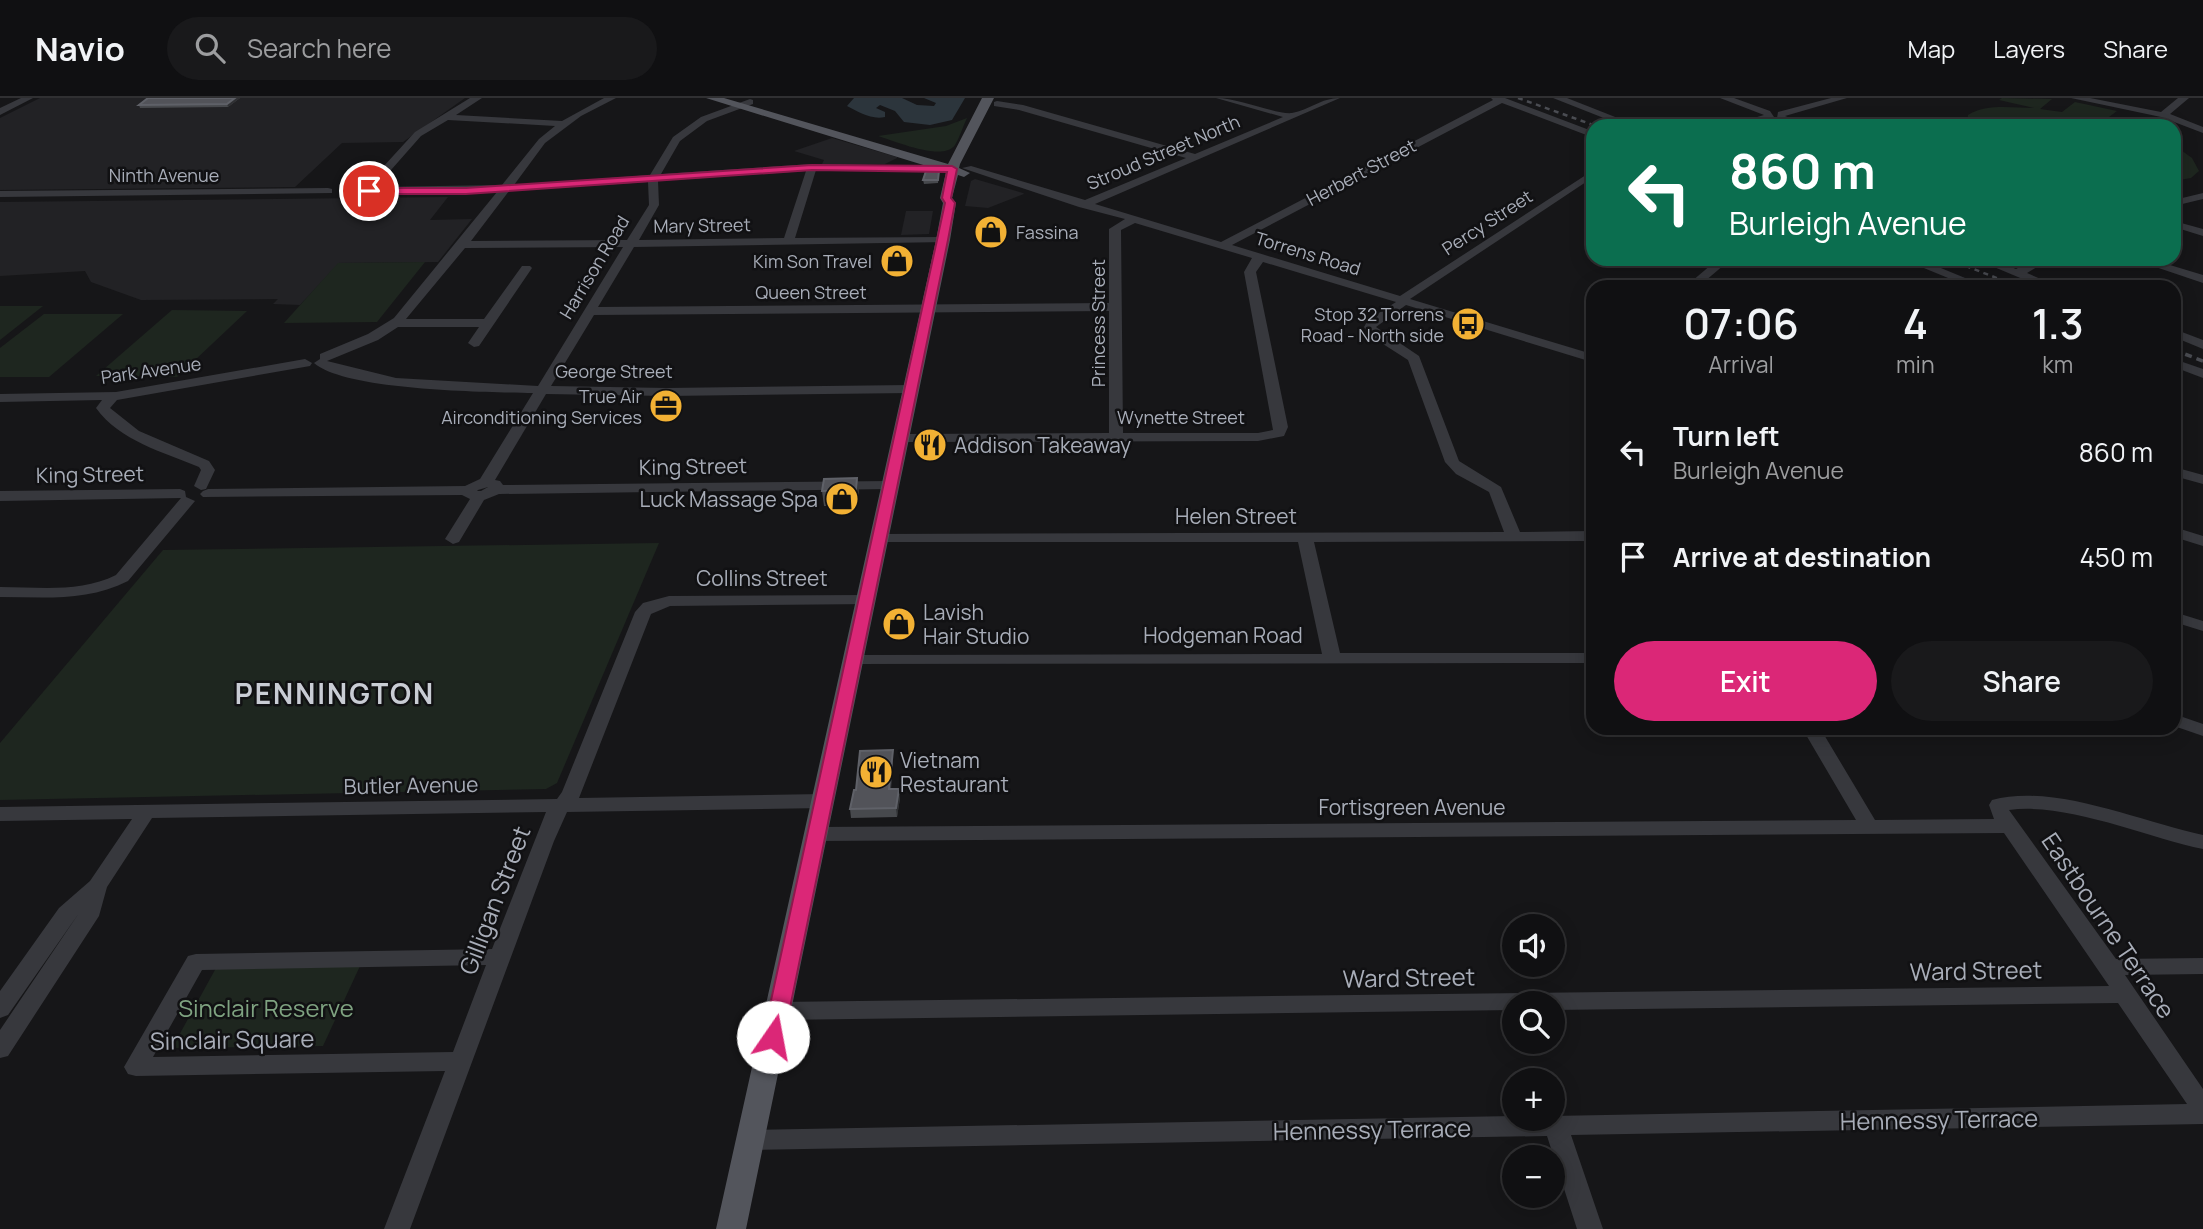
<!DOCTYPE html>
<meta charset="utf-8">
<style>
body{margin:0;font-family:Manrope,sans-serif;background:#19191b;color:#f1f3f6;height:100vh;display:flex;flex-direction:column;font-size:26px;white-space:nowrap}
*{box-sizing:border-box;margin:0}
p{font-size:23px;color:#9c9d9f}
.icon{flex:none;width:38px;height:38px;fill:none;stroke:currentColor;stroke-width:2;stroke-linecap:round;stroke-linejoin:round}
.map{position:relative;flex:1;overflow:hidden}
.sheet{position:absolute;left:1586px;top:182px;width:595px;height:455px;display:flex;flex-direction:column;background:#101012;border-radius:21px;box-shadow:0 4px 18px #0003,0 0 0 2px #303032}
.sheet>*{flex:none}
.banner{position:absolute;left:1586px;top:21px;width:595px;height:147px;border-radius:21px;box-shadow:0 4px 18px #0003,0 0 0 2px #303032;background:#0b6e4f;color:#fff;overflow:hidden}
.fabs{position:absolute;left:1502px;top:816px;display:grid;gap:14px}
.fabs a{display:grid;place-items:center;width:63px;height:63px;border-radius:50%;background:#101012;box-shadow:0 4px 18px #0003,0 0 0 2px #303032;font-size:35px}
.pin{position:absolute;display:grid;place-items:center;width:60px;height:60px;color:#fff;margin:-30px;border:4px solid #fff;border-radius:50%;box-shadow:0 2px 7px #0007}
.me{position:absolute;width:77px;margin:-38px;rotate:12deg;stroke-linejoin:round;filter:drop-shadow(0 0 5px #0008)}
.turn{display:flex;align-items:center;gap:24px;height:147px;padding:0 28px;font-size:32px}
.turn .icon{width:91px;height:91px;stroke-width:2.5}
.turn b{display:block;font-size:49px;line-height:60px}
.eta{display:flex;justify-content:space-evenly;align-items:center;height:119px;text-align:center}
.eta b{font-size:42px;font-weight:600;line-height:49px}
.button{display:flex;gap:14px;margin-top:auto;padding:14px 28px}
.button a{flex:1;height:80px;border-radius:42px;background:#db2777;color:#fff;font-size:28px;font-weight:600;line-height:80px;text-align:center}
.button a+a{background:#19191b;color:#f1f3f6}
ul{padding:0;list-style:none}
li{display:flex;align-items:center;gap:21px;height:105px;padding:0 28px}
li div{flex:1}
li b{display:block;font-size:26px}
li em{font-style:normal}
header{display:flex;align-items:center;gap:42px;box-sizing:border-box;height:98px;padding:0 35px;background:#101012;border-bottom:2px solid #303032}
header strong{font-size:33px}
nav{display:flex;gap:38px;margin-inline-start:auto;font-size:24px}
.search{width:490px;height:63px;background:#19191b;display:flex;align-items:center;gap:18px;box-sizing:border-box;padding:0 24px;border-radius:38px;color:#9c9d9f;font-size:26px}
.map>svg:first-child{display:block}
.built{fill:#222225}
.green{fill:#1e261f}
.water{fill:#2c353c}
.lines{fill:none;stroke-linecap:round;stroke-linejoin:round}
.minor{fill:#37383d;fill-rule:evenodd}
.major{fill:#53555c;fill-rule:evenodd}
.rail-far1{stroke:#4a4c52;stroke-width:2.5;stroke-dasharray:5 4.5;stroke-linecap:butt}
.rail{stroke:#4a4c52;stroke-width:3.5;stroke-dasharray:7 5;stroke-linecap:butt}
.wall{fill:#47494d}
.shaded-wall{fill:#2f3033}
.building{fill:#525359;stroke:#5f6168;stroke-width:2}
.route{fill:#db2777;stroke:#8e194d;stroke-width:2}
.labels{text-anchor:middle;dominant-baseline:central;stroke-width:5;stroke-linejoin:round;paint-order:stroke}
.far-street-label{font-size:18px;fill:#a8adb8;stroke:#111113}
.far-poi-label{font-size:18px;fill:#a8adb8;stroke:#111113;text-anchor:end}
.poi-label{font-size:21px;fill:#a8adb8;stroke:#111113;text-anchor:start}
.street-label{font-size:21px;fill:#a8adb8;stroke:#111113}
.near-street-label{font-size:24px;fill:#a8adb8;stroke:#111113}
.near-park-label{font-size:24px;fill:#7fa381;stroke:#111113}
.district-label{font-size:28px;font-weight:bold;letter-spacing:2px;fill:#c9ccd4;stroke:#111113}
</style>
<header>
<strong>Navio</strong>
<div class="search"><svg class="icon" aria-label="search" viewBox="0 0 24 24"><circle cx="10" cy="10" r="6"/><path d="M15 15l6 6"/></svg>Search here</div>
<nav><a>Map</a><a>Layers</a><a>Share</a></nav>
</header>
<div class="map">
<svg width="2203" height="1131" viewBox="0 0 2203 1131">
<rect width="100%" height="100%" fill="#161618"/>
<g class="built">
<polygon points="40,0 465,0 403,44 342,45 295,89 0,92 0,20"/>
<polygon points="832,40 897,59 897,60 885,66 822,66 824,62 794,53"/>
<polygon points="975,81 1023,95 1024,96 988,110 965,108 971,83"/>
<polygon points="448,99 430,122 472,121 438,164 339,165 300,207 273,206 278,201 141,202 91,184 85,173 0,178 0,104"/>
<polygon points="906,113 933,113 929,136 901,137"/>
</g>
<g class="green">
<path d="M2002,0L2052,1L2040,11L2062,14L2075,4L2117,13L2105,22L2123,28H1967L1968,17C1987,5 2013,10 2034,10L1999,2Z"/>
<path d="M967,20C963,28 960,39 955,47C943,64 895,43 878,38L946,28Z"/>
<polygon points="2174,47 2192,60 2199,73 2191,80 2174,83"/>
<polygon points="425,164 377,224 284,225 338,165"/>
<polygon points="0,208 43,208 0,242"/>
<polygon points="172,212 247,213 177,279 96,278"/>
<polygon points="44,216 123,216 49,279 0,279 0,250"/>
<polygon points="659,445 557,685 546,691 0,702 0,645 163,452"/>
<polygon points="360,868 323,948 172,950 216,870"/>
</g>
<path class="water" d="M854,0H902L917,7L934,8L936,5L924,0H965L952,22L930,27L904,24L895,13L880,7L876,10L885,14V19C871,22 859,14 847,8Z"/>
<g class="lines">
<g class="minor">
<polygon points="21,0 33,0 0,17 0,10"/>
<path d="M470,0H482L456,17L562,23L604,0H616L581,18L545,45L514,87L650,77L673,39L701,19L750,1L753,2V6L707,23L680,43L661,76L812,66L952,68L957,71L952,74L816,72L795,140L943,139L949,142L947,144L634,149L598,209L1109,205V131L1125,121L1079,109L962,70L971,68L1085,102L1186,60L1019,12L994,8V4L997,3L1023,7L1195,56L1283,19L1216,0C1239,0 1278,17 1292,15C1309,12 1321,0 1340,0L1095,106L1221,144L1493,2L1491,0H1505L1592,33V39L1589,38L1502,5L1232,147L1400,198L1592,73V80L1410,201L1592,256V264L1406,207L1376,229L1419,258L1459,363L1501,389L1520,434L1592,433V443L1314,444L1340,555H1592V565L847,566L844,562L847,558L853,557L1322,556L1298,444H873L871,441L879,436L1504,434L1489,394L1456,376L1445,364L1408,262L1369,237L1364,229L1368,222L1396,204L1263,164L1256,174L1288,329L1284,338L1258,343L900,344L893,340L900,336L1109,335V213L594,217L551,288L667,290L910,287L917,291L910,295L667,298L546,296L495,382L500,383L503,387L890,383L897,387L890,391L499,396L484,402L459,444L453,446L445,441L470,401L462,397L203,399L200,396L203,393L208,391L465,388L480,381L533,295C488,294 346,293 314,265L320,261V256L368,236L394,220L497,94L367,95L362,92L415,34ZM448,22L555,28L539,41L502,87L376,89L421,38ZM806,73L784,140L639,142L659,107L658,83ZM648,84L649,107L627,142L471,143L509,93ZM1135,125L1252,160L1244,174L1273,332L1258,335H1123L1121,132ZM623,149L538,288L396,280L327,263L378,242L398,229H479L468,245L474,249L479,248L532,170L530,168H522L484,221H406L465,150ZM488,389L481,393H477L478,392Z"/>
<polygon points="1553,0 1567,0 1638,28 1624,28"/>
<polygon points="1720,0 1734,0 1770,13 1774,19 1743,28 1726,28 1764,17"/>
<polygon points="1831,0 1847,0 1785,18 1811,28 1796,28 1777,20 1778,14"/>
<polygon points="2071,0 2090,0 2161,14 2178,0 2189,0 2170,16 2203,29 2203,35 2161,19"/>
<polygon points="328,90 332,91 332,95 0,99 0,93"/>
<polygon points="2203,95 2203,101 2174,108 2174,102"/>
<polygon points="2174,123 2203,131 2203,138 2174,129"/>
<polygon points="1718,161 1731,161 1698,189 1685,189"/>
<polygon points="1902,161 1919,161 1987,189 1970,189"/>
<polygon points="1975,161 1991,161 2016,171 2035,161 2050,161 2027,175 2059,189 2042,189"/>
<polygon points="2132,161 2150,161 2203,177 2203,185"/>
<polygon points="2174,231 2203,242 2203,251 2174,239"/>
<path d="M305,261L312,265L310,268L117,302L110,310L139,333L209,363L215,372L206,391L201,392L194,388L201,372L199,369C163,354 120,343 96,310L102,302L0,304V296L116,294Z"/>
<polygon points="2174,261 2203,271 2203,280 2174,269"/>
<polygon points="2174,369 2203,377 2203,386 2174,378"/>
<path d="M180,391L185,393L186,399L195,403L128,483C87,504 44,499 0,499V489C39,489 80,495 116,477L181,400L0,403V393Z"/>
<polygon points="2174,429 2203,438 2203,448 2174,439"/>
<path d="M866,497L874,502L872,506L670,508L651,516L579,700L823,696L830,698L833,703L830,708L823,710L567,714L554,743L410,1131H384L445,973L136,978L128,976L124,969L188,858L196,856L492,851L546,714L152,720L107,789L99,818L8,958L0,960V932L79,815L8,917L0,920V893L59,810L90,783L132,721L0,723V709L557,701L562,694L635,514L643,505L669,498ZM486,867L453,954L153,959L202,872Z"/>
<polygon points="2174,514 2203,523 2203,533 2174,524"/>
<polygon points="2174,616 2203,626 2203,638 2174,628"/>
<path d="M1802,630H1820L1875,722L1994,721L1989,707L1992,702C2055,685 2140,724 2203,737V751C2146,739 2067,704 2009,712L2116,861L2203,860V876L2125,877L2203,991V1026L1571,1037L1603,1131H1577L1547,1038L751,1052L742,1049L739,1042L742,1035L751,1032L1514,1018L1552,1020V1018L2187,1006L2118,905L1552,912V905H1514V912L779,922L771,919L768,913L771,907L779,904L2109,888L2004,735L816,743L809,741L806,736L809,731L816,729L1856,722Z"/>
</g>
<polygon class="major" points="706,0 724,0 948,66 982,0 994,0 960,66 959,70 970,75 964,79 958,77 952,100 956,105 950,142 746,1131 716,1131 936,142 943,105 940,100 946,74"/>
<g class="rail-far1">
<polyline points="1518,0 1596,28"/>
<polyline points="1948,161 2012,186"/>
</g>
<g class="rail">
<polyline points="2007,184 2020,189"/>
<polyline points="2174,252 2203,263"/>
</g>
</g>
<g class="wall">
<polygon points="148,0 240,0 228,9 140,10 139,7"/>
<polygon points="939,76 938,85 924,86 923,82"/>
<polygon points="857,380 859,396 857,408 824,408 822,393"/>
<polygon points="893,652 893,661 891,691 900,700 897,719 851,720 850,711 856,692"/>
</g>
<g class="shaded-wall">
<polygon points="235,0 240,0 228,9 227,6"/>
<polygon points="857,380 859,396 857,408 856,392"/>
<polygon points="893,652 893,661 890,700 889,691"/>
<polygon points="899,691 900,700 897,719 896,710"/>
</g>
<g class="building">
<polygon points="148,0 235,0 227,6 139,7"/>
<polygon points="926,73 939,73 938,82 923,82"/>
<polygon points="857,380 856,392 822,393 824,381"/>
<polygon points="893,652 889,691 899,691 896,710 850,711 854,692 856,692 860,653"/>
</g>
<polygon class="route" points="812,67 952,68 957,71 951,100 955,105 948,142 784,939 781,945 773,947 766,945 763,939 937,142 945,105 942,100 947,74 812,72 466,96 369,96 364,93 369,90 466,90"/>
<defs>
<symbol id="shop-disc" viewBox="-11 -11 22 22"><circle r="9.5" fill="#f2b134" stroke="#111113"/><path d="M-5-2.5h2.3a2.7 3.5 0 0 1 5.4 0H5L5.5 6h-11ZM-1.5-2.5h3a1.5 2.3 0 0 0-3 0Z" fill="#111"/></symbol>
<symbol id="bus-disc" viewBox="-11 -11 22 22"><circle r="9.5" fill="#f2b134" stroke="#111113"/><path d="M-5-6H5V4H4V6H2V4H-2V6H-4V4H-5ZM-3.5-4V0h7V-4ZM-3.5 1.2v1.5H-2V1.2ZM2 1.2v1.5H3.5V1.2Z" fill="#111"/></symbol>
<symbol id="office-disc" viewBox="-11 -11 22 22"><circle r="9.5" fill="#f2b134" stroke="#111113"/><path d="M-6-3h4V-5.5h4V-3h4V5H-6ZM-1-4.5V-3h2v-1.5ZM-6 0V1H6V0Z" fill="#111"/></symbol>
<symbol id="restaurant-disc" viewBox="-11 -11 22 22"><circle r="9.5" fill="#f2b134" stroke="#111113"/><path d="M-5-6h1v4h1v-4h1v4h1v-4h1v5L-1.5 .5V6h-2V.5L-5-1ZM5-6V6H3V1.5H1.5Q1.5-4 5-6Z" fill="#111"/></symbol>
</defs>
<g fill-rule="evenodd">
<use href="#shop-disc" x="972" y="115" width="38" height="38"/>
<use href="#shop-disc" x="878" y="144" width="38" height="38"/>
<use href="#bus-disc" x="1449" y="207" width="38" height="38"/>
<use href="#office-disc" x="647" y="289" width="38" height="38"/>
<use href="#restaurant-disc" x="911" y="328" width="38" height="38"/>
<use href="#shop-disc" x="823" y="382" width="38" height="38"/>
<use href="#shop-disc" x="880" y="507" width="38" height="38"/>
<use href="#restaurant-disc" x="857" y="655" width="38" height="38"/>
</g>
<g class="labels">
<g class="far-street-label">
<text transform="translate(1163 54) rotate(-23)">Stroud Street North</text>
<text transform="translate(1361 74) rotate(-28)">Herbert Street</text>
<text x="164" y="77">Ninth Avenue</text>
<text transform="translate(1487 124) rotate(-33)">Percy Street</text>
<text transform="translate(702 127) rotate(-1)">Mary Street</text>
<text transform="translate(1308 155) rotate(17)">Torrens Road</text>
<text transform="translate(594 169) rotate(-59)">Harrison Road</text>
<text x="811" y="194">Queen Street</text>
<text transform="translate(1098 225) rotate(-90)">Princess Street</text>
<text transform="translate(151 272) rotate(-8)">Park Avenue</text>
<text x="614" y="273">George Street</text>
<text x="1181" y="319">Wynette Street</text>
</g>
<g class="far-poi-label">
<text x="1016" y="134" text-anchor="start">Fassina</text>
<text x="872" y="163">Kim Son Travel</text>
<text x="1444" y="216">Stop 32 Torrens<tspan x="1444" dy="21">Road - North side</tspan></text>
<text x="642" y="298">True Air<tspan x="642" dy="21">Airconditioning Services</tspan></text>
</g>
<g class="poi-label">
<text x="954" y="347">Addison Takeaway</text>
<text x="818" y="401" text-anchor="end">Luck Massage Spa</text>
<text x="923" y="514">Lavish<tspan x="923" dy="24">Hair Studio</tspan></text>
<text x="900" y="662">Vietnam<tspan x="900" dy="24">Restaurant</tspan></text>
</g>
<g class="street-label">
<text transform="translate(693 368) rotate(-1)">King Street</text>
<text transform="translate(90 376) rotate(-1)">King Street</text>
<text x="1236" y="418">Helen Street</text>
<text x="762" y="480">Collins Street</text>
<text x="1223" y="537">Hodgeman Road</text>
<text transform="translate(411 687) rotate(-1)">Butler Avenue</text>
<text x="1412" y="709">Fortisgreen Avenue</text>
</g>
<g class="near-street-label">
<text transform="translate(494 802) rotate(-69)">Gilligan Street</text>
<text transform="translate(2109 827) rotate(56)">Eastbourne Terrace</text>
<text transform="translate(1976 872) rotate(-1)">Ward Street</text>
<text transform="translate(1409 879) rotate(-1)">Ward Street</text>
<text transform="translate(232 941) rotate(-1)">Sinclair Square</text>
<text transform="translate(1939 1021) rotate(-1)">Hennessy Terrace</text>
<text transform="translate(1372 1031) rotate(-1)">Hennessy Terrace</text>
</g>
<g class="near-park-label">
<text x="266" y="909">Sinclair Reserve</text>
</g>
<g class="district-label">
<text x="335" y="595">PENNINGTON</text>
</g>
</g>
</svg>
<div class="fabs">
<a><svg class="icon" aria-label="sound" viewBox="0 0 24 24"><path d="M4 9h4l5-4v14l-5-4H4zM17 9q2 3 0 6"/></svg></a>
<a><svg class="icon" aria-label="search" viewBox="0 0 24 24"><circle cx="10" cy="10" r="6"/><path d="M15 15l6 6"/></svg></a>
<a>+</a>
<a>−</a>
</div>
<div class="pin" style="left:369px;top:93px;background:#d93025"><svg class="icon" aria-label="arrive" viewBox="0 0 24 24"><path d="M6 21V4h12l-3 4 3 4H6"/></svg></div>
<svg class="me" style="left:773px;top:939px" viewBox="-20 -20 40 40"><circle r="19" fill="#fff"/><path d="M0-13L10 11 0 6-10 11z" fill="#db2777"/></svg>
<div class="banner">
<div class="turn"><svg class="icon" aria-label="left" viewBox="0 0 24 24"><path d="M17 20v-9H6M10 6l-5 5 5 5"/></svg><div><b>860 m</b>Burleigh Avenue</div></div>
</div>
<section class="sheet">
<div class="eta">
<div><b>07:06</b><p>Arrival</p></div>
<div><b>4</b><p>min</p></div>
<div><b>1.3</b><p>km</p></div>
</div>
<ul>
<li><svg class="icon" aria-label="left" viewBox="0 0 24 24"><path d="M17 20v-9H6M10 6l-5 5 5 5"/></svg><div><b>Turn left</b><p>Burleigh Avenue</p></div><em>860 m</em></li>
<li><svg class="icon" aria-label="arrive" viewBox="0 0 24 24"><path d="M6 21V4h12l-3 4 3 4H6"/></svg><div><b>Arrive at destination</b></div><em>450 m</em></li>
</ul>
<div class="button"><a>Exit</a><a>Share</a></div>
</section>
</div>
